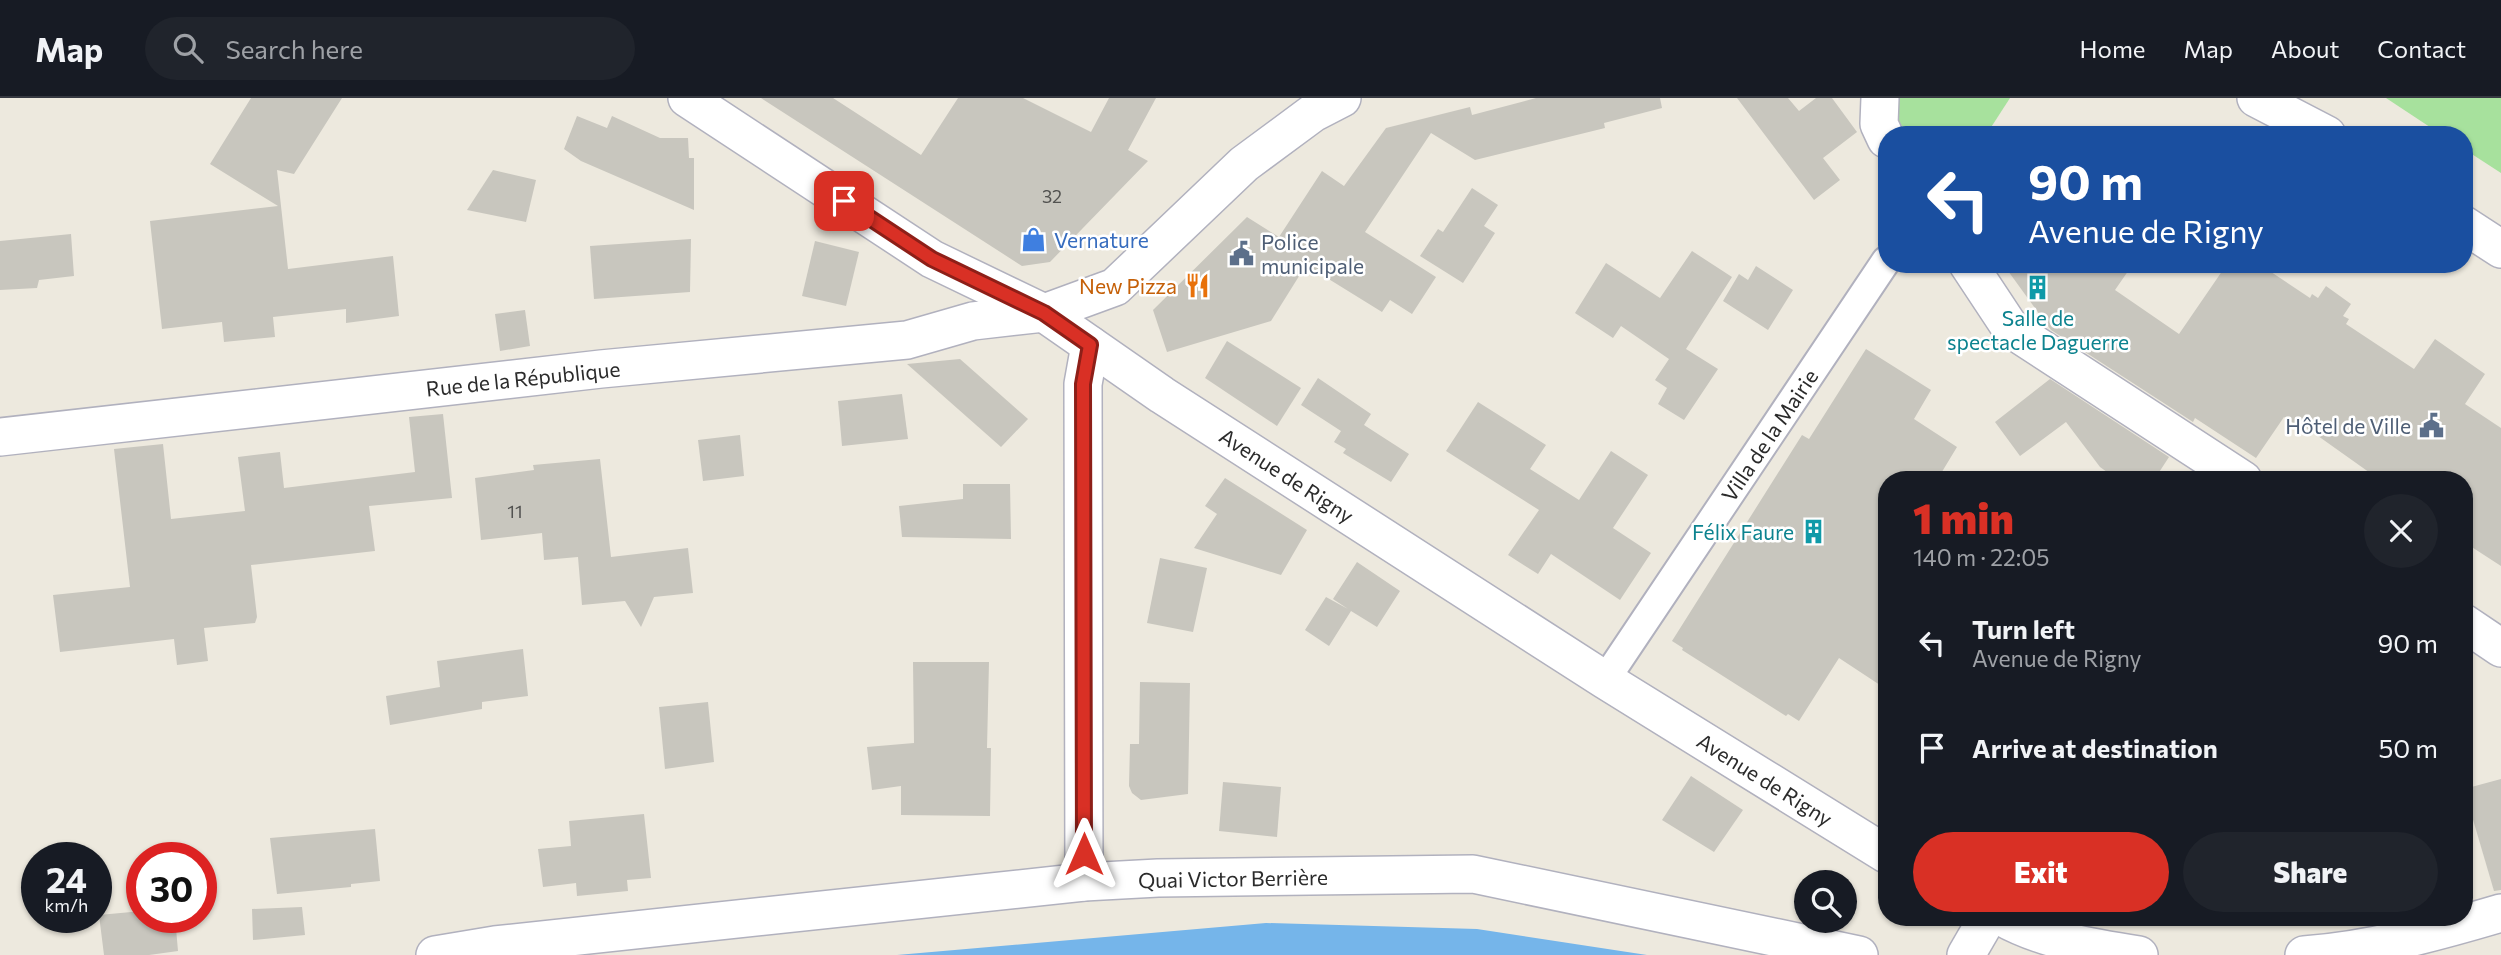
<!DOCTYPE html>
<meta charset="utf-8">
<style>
body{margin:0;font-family:Commissioner,sans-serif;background:#20242c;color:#f1f3f6;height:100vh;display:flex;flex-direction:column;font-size:26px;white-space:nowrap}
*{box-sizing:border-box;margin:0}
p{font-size:23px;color:#9ea1a6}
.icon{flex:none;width:38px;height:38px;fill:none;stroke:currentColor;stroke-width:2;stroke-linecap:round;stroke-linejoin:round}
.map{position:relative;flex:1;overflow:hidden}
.side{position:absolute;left:1878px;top:373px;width:595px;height:455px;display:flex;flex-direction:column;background:#171b24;border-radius:28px;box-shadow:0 2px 5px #0004}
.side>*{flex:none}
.guide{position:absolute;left:1878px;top:28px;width:595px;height:147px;border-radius:28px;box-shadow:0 2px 5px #0004;background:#1a4fa0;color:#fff;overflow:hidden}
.fabs{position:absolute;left:1794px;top:772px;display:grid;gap:14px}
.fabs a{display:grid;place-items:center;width:63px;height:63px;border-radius:50%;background:#171b24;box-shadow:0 2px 5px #0004;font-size:35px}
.speed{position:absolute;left:21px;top:744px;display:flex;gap:14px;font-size:35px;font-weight:700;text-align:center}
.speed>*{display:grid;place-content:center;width:91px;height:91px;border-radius:50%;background:#171b24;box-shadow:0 2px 5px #0004;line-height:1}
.speed small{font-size:18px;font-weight:400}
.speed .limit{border:10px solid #d22;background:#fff;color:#111}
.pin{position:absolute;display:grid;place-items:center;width:60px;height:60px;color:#fff;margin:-30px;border-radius:14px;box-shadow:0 4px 10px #0006}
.me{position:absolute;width:77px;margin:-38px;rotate:0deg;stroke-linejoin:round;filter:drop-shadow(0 0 5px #0008)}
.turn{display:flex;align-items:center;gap:24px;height:147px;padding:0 35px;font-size:32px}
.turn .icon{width:91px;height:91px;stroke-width:2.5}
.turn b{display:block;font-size:49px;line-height:60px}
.round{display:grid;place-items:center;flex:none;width:74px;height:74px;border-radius:37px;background:#20242c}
.summary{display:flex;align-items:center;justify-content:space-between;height:119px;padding:0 35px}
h1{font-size:42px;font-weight:800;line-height:52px;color:#d93025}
.action{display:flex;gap:14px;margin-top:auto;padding:14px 35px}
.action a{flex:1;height:80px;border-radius:42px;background:#d93025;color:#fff;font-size:28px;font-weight:800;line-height:80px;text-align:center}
.action a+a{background:#20242c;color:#f1f3f6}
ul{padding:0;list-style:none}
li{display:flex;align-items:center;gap:21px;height:105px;padding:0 35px}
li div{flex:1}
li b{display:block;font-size:26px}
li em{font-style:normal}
header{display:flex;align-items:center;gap:42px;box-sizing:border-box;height:98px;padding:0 35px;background:#171b24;border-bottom:2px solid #363941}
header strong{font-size:33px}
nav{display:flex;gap:38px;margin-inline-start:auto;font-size:24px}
.search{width:490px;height:63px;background:#20242c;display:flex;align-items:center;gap:18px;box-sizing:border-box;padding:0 24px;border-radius:38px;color:#9ea1a6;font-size:26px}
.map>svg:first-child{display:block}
.green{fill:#a7e19d}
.water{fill:#75b5ea}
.building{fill:#c8c6be}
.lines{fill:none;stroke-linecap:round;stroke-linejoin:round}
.pedestrian-casing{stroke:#b1b1be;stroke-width:32}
.minor-casing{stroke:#b1b1be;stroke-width:40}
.pedestrian{stroke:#fff;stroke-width:28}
.minor{stroke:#fff;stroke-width:37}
.route-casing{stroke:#8d1f18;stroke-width:18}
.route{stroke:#d93025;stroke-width:12}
.labels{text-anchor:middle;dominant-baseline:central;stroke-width:5;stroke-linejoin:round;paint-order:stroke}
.number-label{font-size:18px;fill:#525250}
.shop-label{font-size:21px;fill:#366cbe;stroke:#fff;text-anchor:start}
.service-label{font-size:21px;fill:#4e5e75;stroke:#fff;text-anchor:start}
.food-label{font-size:21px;fill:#c56008;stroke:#fff;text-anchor:end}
.culture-label{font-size:21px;fill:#0d838f;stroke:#fff}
.street-label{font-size:21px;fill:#2b2b2b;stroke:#fff}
</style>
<header>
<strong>Map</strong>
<div class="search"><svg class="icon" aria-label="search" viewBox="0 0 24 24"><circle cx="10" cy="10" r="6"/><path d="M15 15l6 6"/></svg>Search here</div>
<nav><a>Home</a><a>Map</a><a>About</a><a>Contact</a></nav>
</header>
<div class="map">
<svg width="2501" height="857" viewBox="0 0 2501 857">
<rect width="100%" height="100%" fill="#ede9de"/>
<g class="green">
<polygon points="1875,0 2010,0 1988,34 1976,37 1911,37"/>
<polygon points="2386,0 2501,0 2501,75 2464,51 2464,37 2442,37"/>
</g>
<polygon class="water" points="1266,825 1477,831 1647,857 897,857"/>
<g class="building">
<polygon points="251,0 342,0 294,76 277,72 288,171 393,158 399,218 346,225 346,211 273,219 275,239 224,244 222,224 162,231 150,123 278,108 210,66"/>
<polygon points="761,0 833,0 921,57 958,0 1023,0 1091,34 1109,0 1156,0 1128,52 1148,63 1050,164 1022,168"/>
<polygon points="1536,0 1660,0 1662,10 1604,25 1605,30 1475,62 1431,35 1365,134 1436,179 1412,216 1390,202 1382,214 1306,167 1271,223 1167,254 1153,212 1247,119 1279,139 1322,73 1344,88 1386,30 1470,9 1472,17"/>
<polygon points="1737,0 1788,0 1799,13 1816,0 1832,0 1857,34 1823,60 1840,82 1814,102"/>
<polygon points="577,18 607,30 612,18 660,40 688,40 689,60 694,60 694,112 581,63 564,51"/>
<polygon points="493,72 536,82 526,124 467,112"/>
<polygon points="1472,90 1498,107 1484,128 1495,135 1463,185 1420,158 1438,131 1443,134"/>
<polygon points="71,136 74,178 39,182 37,190 0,192 0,143"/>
<polygon points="691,141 690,194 594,201 590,148"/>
<polygon points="815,143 859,154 846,208 802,198"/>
<polygon points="1692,153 1732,179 1686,251 1718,271 1684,322 1658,306 1667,290 1655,282 1669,261 1621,228 1613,240 1575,215 1606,165 1660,200"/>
<polygon points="2003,166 2133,166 2115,192 2179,236 2227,166 2259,166 2310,200 2312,196 2318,200 2326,188 2351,206 2343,218 2349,221 2346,226 2414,271 2435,241 2485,276 2465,306 2501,330 2501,468 2464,444 2464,382 2380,382 2304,328 2302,331 2284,319 2256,360 2195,320 2193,324 2051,232"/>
<polygon points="1756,168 1793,192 1768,232 1723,203 1739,176 1748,182"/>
<polygon points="525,212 530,248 500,253 495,216"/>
<polygon points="1227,243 1301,290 1277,328 1205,280"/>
<polygon points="1866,251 1931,292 1914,321 1957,349 1937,382 1886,382 1886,591 1839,560 1799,623 1788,616 1786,618 1682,552 1683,550 1672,543 1802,337 1809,341"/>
<polygon points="960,261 1028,321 1001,349 907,266"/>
<polygon points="1318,280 1371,316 1364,327 1409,356 1391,384 1343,355 1346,351 1334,344 1341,333 1301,307"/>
<polygon points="2050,281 2169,359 2154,382 2118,382 2100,369 2066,324 2020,358 1995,324"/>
<polygon points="902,296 908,341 842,348 838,303"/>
<polygon points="1478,304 1546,347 1530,371 1579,402 1611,353 1648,377 1613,430 1651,455 1620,502 1551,456 1538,476 1508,457 1539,412 1446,353"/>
<polygon points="443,316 452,400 369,408 375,453 251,467 257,519 255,525 204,530 208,563 177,567 174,541 60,554 53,497 130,489 114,351 163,346 171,421 245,413 238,359 280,354 284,390 415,374 409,319"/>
<polygon points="740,337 744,378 703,383 698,342"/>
<polygon points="600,361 611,459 688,450 693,495 654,499 641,529 625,503 582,507 578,459 544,462 542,435 481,442 475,380 534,372 533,367"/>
<polygon points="1225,380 1307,432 1281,477 1194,450 1217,416 1205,408"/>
<polygon points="963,386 1010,386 1011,441 902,439 899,408 963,401"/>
<polygon points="1160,460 1207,470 1193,534 1147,525"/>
<polygon points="1357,464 1400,493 1377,529 1351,513 1329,548 1305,532 1326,499 1348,511 1333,501"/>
<polygon points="523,551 528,598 482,604 482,611 390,627 386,598 440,589 437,563"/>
<polygon points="913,564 989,564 987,650 991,650 990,718 901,717 901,688 872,692 867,649 914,645"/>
<polygon points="1140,584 1190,585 1188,696 1141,702 1132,695 1129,688 1130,646 1139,646"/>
<polygon points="708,604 714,664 665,671 659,609"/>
<polygon points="1691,678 1743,712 1714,754 1662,722"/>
<polygon points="2501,681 2501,792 2494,793 2464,691"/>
<polygon points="1223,684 1281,689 1277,739 1219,733"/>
<polygon points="644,716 651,780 627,782 628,793 577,798 576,785 543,789 538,751 571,748 569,723"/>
<polygon points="375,731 380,783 351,786 351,789 277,796 270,740"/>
<polygon points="302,809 305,837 253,842 252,811"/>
<polygon points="142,813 142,819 175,819 178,853 149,857 104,857 99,817"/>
</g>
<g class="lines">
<defs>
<polyline id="pedestrian" points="1605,582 1886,163"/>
<g id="minor">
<polyline points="687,0 932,161 1044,215 1162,297 1605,582 1886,756"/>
<polyline points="1880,0 1879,26 1886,41"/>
<polyline points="2256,0 2327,37"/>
<polyline points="2464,127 2501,151"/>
<polyline points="1968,166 2011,231 2243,382"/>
<polyline points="0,339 601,271 907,242 973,223 1044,215 1115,189 1244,66 1313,15 1342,0"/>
<polyline points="2464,525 2501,550"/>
<polyline points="1084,784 1083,286 1090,247"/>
<path d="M2002,819C2043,842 2093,850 2139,857"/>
<polyline points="435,857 495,847 1084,784 1158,780 1473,776 1859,857"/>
<polyline points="1966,857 1988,819"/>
<path d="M2304,857C2371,852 2437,834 2501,815"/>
</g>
</defs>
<use href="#pedestrian" class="pedestrian-casing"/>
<use href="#minor" class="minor-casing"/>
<use href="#pedestrian" class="pedestrian"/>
<use href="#minor" class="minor"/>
</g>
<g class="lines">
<defs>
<polyline id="route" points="844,103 932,161 1044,215 1090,247 1083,286 1084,756"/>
</defs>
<use href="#route" class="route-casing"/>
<use href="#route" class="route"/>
</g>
<defs>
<symbol id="shop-bare" viewBox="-9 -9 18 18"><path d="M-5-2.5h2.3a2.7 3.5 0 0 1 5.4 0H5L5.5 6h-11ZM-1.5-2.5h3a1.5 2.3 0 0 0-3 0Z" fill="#3f7fe0" stroke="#fff" stroke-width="2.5" paint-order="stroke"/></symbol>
<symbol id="civic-bare" viewBox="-9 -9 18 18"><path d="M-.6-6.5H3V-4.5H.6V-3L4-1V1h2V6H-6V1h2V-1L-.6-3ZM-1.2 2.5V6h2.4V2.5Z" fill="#5c6f8a" stroke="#fff" stroke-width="2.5" paint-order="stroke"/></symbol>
<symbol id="restaurant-bare" viewBox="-9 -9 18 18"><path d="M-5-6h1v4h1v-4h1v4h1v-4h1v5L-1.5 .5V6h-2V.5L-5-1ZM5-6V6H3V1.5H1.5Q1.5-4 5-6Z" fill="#e8710a" stroke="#fff" stroke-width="2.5" paint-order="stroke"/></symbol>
<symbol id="building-bare" viewBox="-9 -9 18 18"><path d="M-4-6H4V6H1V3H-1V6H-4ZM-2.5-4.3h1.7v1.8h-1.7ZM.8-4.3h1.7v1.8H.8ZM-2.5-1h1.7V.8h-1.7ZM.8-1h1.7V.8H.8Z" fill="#0f9aa8" stroke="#fff" stroke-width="2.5" paint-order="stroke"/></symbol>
</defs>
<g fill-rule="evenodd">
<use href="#shop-bare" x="1016" y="124" width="35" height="35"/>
<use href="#civic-bare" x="1224" y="138" width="35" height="35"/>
<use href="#restaurant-bare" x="1180" y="170" width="35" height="35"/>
<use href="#building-bare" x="2020" y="172" width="35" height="35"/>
<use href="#civic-bare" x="2414" y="310" width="35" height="35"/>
<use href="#building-bare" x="1796" y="416" width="35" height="35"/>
</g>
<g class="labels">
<g class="number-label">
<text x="1052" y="98">32</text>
<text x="515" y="413">11</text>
</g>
<g class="shop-label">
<text x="1054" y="141">Vernature</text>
</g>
<g class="service-label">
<text x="1261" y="143">Police<tspan x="1261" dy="24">municipale</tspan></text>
<text x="2411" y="327" text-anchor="end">Hôtel de Ville</text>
</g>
<g class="food-label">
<text x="1177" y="187">New Pizza</text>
</g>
<g class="culture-label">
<text x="2038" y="219">Salle de<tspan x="2038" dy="24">spectacle Daguerre</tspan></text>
<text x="1794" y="433" text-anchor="end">Félix Faure</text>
</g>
<g class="street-label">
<text transform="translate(523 280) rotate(-6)">Rue de la République</text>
<text transform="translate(1769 337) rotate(-56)">Villa de la Mairie</text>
<text transform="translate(1287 377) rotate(33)">Avenue de Rigny</text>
<text transform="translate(1765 681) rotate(32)">Avenue de Rigny</text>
<text transform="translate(1233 780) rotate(-1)">Quai Victor Berrière</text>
</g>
</g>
</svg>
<div class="fabs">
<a><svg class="icon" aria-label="search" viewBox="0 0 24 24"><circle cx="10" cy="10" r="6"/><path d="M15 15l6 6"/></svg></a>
</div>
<div class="speed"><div>24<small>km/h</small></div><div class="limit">30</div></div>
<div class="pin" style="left:844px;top:103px;background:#d93025"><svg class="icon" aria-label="arrive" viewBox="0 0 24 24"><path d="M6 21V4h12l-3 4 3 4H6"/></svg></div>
<svg class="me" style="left:1084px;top:756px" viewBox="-20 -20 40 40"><path d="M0-17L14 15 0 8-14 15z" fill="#d93025" stroke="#fff" stroke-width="4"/></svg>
<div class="guide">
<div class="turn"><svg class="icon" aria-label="left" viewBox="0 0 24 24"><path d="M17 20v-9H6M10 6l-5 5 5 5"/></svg><div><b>90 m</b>Avenue de Rigny</div></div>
</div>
<section class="side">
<div class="summary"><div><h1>1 min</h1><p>140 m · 22:05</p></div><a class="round"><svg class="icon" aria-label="close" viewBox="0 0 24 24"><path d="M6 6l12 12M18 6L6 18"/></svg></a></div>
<ul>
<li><svg class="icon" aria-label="left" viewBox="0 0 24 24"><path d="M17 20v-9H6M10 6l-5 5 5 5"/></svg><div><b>Turn left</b><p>Avenue de Rigny</p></div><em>90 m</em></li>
<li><svg class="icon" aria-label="arrive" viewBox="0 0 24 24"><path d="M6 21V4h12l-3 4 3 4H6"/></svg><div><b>Arrive at destination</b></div><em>50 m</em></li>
</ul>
<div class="action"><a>Exit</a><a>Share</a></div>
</section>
</div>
